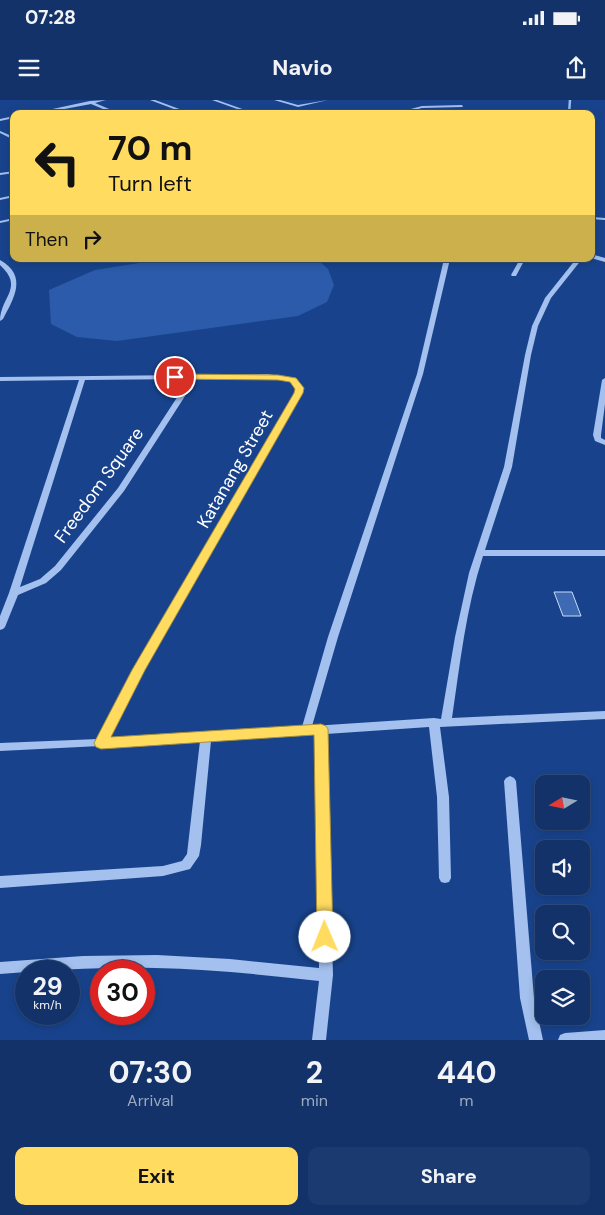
<!DOCTYPE html>
<style>
body{margin:0;font-family:"DM Sans",sans-serif;background:#1b3a6f;color:#f1f3f6;height:100vh;display:flex;flex-direction:column;font-size:19px;white-space:nowrap}
*{box-sizing:border-box;margin:0}
p{font-size:16px;color:#9caac0}
.icon{flex:none;width:28px;height:28px;fill:none;stroke:currentColor;stroke-width:2;stroke-linecap:round;stroke-linejoin:round}
.map{position:relative;height:940px;overflow:hidden}
.sheet{display:flex;flex-direction:column;background:#123269;flex:1}
.sheet>*{flex:none}
.guide{position:absolute;left:10px;top:10px;width:585px;height:152px;border-radius:10px;box-shadow:0 2px 8px #0003,0 0 0 1px #314d7d;background:#ffdc60;color:#111;overflow:hidden}
.needle{width:32px;rotate:260deg}
.fabs{position:absolute;left:535px;top:675px;display:grid;gap:10px}
.fabs a{display:grid;place-items:center;width:55px;height:55px;border-radius:10px;background:#123269;box-shadow:0 2px 8px #0003,0 0 0 1px #314d7d;font-size:25px}
.speed{position:absolute;left:15px;top:860px;display:flex;gap:10px;font-size:25px;font-weight:700;text-align:center}
.speed>*{display:grid;place-content:center;width:65px;height:65px;border-radius:50%;background:#123269;box-shadow:0 2px 8px #0003,0 0 0 1px #314d7d;line-height:1}
.speed small{font-size:12px;font-weight:400}
.speed .limit{border:8px solid #d22;background:#fff;color:#111}
.pin{position:absolute;display:grid;place-items:center;width:42px;height:42px;color:#fff;margin:-21px;border:2px solid #fff;border-radius:50%;box-shadow:0 1px 5px #0007}
.me{position:absolute;width:55px;margin:-28px;rotate:359deg;stroke-linejoin:round;filter:drop-shadow(0 0 4px #0008)}
.turn{display:flex;align-items:center;gap:18px;height:105px;padding:0 15px;font-size:22px}
.turn .icon{width:65px;height:65px;stroke-width:2.5}
.turn b{display:block;font-size:35px;line-height:42px}
.then{display:flex;align-items:center;height:48px;padding:0 15px;background:#0003;gap:10px;font-size:19px}
.eta{display:flex;justify-content:space-evenly;align-items:center;height:85px;text-align:center}
.eta b{font-size:30px;font-weight:700;line-height:35px}
.primary-button{display:flex;gap:10px;margin-top:auto;padding:10px 15px}
.primary-button a{flex:1;height:58px;border-radius:10px;background:#ffdc60;color:#111;font-size:20px;font-weight:700;line-height:58px;text-align:center}
.primary-button a+a{background:#1b3a6f;color:#f1f3f6}
.status{display:flex;justify-content:space-between;align-items:center;height:35px;padding:0 25px;background:#123269;direction:ltr}
.status svg{height:14px;fill:currentColor}
header{display:flex;justify-content:space-between;align-items:center;height:65px;padding:0 15px;background:#123269;font-size:22px;font-weight:700}
.map>svg:first-child{display:block}
.green{fill:#2b5baa}
.lines{fill:none;stroke-linecap:round;stroke-linejoin:round}
.stream{stroke:#96baf1;stroke-width:2.5}
.building{fill:#3d6ab3;stroke:#c9dcfa}
.minor{fill:#a3c0ee;fill-rule:evenodd}
.route{fill:#ffdc60;stroke:#a68f3e}
.labels{text-anchor:middle;dominant-baseline:central;stroke-width:4.5;stroke-linejoin:round;paint-order:stroke}
.street-label{font-size:18px;fill:#fff;stroke:#18438c}
</style>
<div class="status"><b>07:28</b><svg viewBox="0 0 49 12"><path d="M0 12V9h3v3zM5 12V6h3v6zM10 12V3h3v9zM15 12V0h3v12zM26 1h20v11H26zM47 4h2v5h-2z"/></svg></div>
<header><svg class="icon" aria-label="menu" viewBox="0 0 24 24"><path d="M4 6h16M4 12h16M4 18h16"/></svg>Navio<svg class="icon" aria-label="share" viewBox="0 0 24 24"><path d="M12 15V3M7 8l5-5 5 5M5 13v7h14v-7"/></svg></header>
<div class="map">
<svg width="605" height="940" viewBox="0 0 605 940">
<rect width="100%" height="100%" fill="#18438c"/>
<polygon class="green" points="165,159 317,159 328,169 334,185 327,202 298,216 117,241 77,237 51,224 49,190 95,170"/>
<g class="lines">
<polyline class="stream" points="569,14 570,0"/>
</g>
<polygon class="building" points="554,492 572,492 581,516 563,516"/>
<g class="lines">
<g class="minor">
<polygon points="106,0 95,3 121,14 115,14 91,4 38,14 29,14 90,1"/>
<polygon points="150,0 155,0 193,14 187,14"/>
<polygon points="212,0 217,0 257,14 251,14"/>
<polygon points="274,0 280,0 298,5 328,0 298,7"/>
<polygon points="462,5 463,7 422,8 399,14 392,14 422,6"/>
<polygon points="14,16 14,18 0,21 0,19"/>
<polygon points="0,31 14,37 14,40 0,33"/>
<polygon points="14,71 14,73 0,75 0,73"/>
<polygon points="14,95 14,97 0,100 0,98"/>
<polygon points="591,117 605,118 605,120 591,119"/>
<polygon points="14,118 14,120 0,123 0,121"/>
<polygon points="591,154 605,158 605,162 591,158"/>
<path d="M444,159H450L423,274L338,537L312,626L434,618L441,619L455,537L469,473L504,367L525,255L532,226L545,198L576,159H582L551,198L538,226L531,255L512,367L485,450H605V456H483C466,508 460,564 452,618L605,611V619L440,627L449,697L451,778L449,782L445,783L441,782L439,778L437,697L429,627L326,634L333,875L326,940H312L319,881C264,875 210,869 155,868C103,867 51,870 0,874V862L83,856L157,855L230,859L319,868L316,634L211,641L201,745L199,756L190,769L163,776L0,788V776L163,766L182,761L187,754L200,641L0,651V643L98,639L136,567L296,293V288L291,282L268,278L196,279L124,391L61,470L46,483L18,495L5,527L3,529L0,530V516L9,493L79,280L0,281V277L268,274L295,279L302,288V293L144,570L109,638L302,627L328,537L417,274ZM189,279L118,388L55,466L40,479L20,487L85,280Z"/>
<polygon points="520,159 525,159 516,176 512,176 511,175"/>
<path d="M0,160C28,176 14,198 3,219L0,221C0,197 25,188 0,165Z"/>
<polygon points="605,278 605,304 601,335 601,338 605,340 605,345 595,341 593,335 602,280"/>
<polygon points="510,676 514,678 516,681 534,898 543,940 529,940 520,898 504,681 506,678"/>
<polygon points="605,930 605,940 558,940 560,935 565,933"/>
</g>
</g>
<polygon class="route" points="175,274 278,275 296,278 304,288 303,293 145,570 111,637 321,624 326,626 328,629 333,837 331,843 325,845 319,843 317,837 314,635 101,649 96,647 94,643 132,570 294,293 295,289 290,282 278,280 172,279 171,277"/>
<g class="labels">
<g class="street-label">
<text transform="translate(235 369) rotate(-60)">Katanang Street</text>
<text transform="translate(99 385) rotate(-54)">Freedom Square</text>
</g>
</g>
</svg>
<div class="fabs">
<a><svg class="needle" viewBox="-14 -14 28 28"><path d="M0-13l5 13h-10z" fill="#e53935"/><path d="M0 13l5-13h-10z" fill="#9caac0"/></svg></a>
<a><svg class="icon" aria-label="sound" viewBox="0 0 24 24"><path d="M4 9h4l5-4v14l-5-4H4zM17 9q2 3 0 6"/></svg></a>
<a><svg class="icon" aria-label="search" viewBox="0 0 24 24"><circle cx="10" cy="10" r="6"/><path d="M15 15l6 6"/></svg></a>
<a><svg class="icon" aria-label="layers" viewBox="0 0 24 24"><path d="M12 4l9 5-9 5-9-5zM3 14l9 5 9-5"/></svg></a>
</div>
<div class="speed"><div>29<small>km/h</small></div><div class="limit">30</div></div>
<div class="pin" style="left:175px;top:277px;background:#d93025"><svg class="icon" aria-label="arrive" viewBox="0 0 24 24"><path d="M6 21V4h12l-3 4 3 4H6"/></svg></div>
<svg class="me" style="left:325px;top:837px" viewBox="-20 -20 40 40"><circle r="19" fill="#fff"/><path d="M0-13L10 11 0 6-10 11z" fill="#ffdc60"/></svg>
<div class="guide">
<div class="turn"><svg class="icon" aria-label="left" viewBox="0 0 24 24"><path d="M17 20v-9H6M10 6l-5 5 5 5"/></svg><div><b>70 m</b>Turn left</div></div>
<div class="then">Then<svg class="icon" aria-label="right" viewBox="0 0 24 24"><path d="M7 20v-9h11M14 6l5 5-5 5"/></svg></div>
</div>
</div>
<section class="sheet">
<div class="eta">
<div><b>07:30</b><p>Arrival</p></div>
<div><b>2</b><p>min</p></div>
<div><b>440</b><p>m</p></div>
</div>
<div class="primary-button"><a>Exit</a><a>Share</a></div>
</section>
